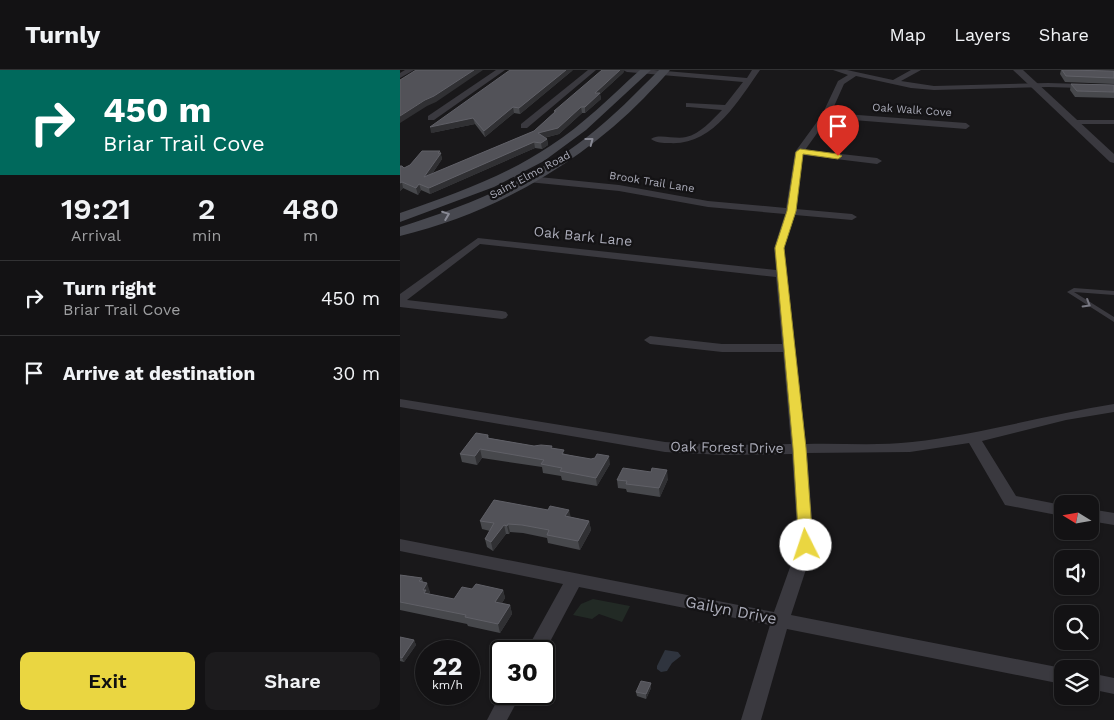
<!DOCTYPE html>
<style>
body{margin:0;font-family:"Work Sans",sans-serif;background:#1c1b1d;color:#f1f3f6;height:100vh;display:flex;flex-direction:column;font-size:19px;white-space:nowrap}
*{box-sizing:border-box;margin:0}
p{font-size:16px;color:#9d9ea0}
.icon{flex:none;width:28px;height:28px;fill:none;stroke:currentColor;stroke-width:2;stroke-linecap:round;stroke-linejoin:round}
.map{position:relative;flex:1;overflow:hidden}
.panel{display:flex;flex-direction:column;background:#131214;width:400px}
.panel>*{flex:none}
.top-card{background:#00695c;color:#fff;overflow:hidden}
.needle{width:32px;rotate:281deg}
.buttons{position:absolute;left:654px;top:425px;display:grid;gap:10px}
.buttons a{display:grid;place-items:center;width:45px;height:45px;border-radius:10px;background:#131214;box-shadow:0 1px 4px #0004,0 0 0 1px #323234;font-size:25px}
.speed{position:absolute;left:15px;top:570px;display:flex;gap:10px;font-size:25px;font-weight:700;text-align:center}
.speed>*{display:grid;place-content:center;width:65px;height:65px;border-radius:50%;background:#131214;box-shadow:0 1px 4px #0004,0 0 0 1px #323234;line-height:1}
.speed small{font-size:12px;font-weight:400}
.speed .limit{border:2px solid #111;border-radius:8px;background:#fff;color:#111}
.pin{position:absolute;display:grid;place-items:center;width:42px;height:42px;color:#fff;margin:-51px -21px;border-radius:50% 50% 50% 0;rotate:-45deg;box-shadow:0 0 5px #0007}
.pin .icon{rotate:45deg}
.me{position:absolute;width:55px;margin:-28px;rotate:356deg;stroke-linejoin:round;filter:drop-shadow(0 0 4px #0008)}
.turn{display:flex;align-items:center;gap:18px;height:105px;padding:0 20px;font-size:22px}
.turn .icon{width:65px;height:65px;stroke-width:2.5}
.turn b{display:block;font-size:35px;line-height:42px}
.eta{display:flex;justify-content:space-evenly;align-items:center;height:85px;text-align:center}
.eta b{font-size:30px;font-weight:600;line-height:35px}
.action{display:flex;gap:10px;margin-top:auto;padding:10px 20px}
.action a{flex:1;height:58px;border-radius:10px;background:#ead641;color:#111;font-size:20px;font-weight:600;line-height:58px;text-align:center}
.action a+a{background:#1c1b1d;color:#f1f3f6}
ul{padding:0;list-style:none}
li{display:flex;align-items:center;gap:15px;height:75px;padding:0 20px;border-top:1px solid #323234}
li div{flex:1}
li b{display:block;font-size:19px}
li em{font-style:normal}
header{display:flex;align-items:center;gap:30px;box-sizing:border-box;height:70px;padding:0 25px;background:#131214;border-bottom:1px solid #323234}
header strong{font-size:24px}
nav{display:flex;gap:28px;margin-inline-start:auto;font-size:18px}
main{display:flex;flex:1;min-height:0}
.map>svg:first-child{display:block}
.green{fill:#222a25}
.water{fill:#2f343e}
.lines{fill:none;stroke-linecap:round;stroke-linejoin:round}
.service{fill:#3a393f;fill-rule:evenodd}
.minor{fill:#3a393f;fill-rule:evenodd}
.tertiary{fill:#3a393f;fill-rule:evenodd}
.secondary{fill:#47484f;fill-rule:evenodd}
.wall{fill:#47484c}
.shaded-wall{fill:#303033}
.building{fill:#525258;stroke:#606067}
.oneway{stroke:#888994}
.oneway2{stroke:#787882}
.route{fill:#ead641;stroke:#988b2a}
.labels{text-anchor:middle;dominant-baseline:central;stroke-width:4.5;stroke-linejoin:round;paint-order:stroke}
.far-street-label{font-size:11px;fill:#abacb9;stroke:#141315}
.street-label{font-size:14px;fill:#abacb9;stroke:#141315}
.near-street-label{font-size:16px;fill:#abacb9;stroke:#141315}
</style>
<header>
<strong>Turnly</strong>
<nav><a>Map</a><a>Layers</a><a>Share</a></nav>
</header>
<main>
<section class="panel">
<div class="top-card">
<div class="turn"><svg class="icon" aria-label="right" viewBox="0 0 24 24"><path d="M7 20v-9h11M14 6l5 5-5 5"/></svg><div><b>450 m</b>Briar Trail Cove</div></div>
</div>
<div class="eta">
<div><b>19:21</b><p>Arrival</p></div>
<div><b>2</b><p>min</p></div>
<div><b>480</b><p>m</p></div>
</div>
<ul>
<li><svg class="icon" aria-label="right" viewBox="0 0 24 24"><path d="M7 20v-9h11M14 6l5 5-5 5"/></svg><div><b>Turn right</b><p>Briar Trail Cove</p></div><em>450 m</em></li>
<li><svg class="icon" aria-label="arrive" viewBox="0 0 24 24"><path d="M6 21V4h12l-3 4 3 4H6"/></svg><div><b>Arrive at destination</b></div><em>30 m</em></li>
</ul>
<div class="action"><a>Exit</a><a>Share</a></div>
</section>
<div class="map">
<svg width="714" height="650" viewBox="0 0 714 650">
<rect width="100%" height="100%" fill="#19181a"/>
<polygon class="green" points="193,529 230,536 222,552 199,544 192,549 173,545 181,534"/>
<polygon class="water" points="265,580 278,582 281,586 272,593 267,601 261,602 257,599 257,596"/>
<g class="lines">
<polygon class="service" points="674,218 714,221 714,225 674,222 714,247 714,252 667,222"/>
<g class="minor">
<polygon points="5,0 14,0 0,8 0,3"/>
<polygon points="96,0 105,0 34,50 28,50 28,46"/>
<polygon points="188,0 196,0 127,58 121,58 121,54"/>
<path d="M223,0H254L347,8L352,0H360C338,31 313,76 269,73C263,73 256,73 251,69C259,63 276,70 286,67C300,64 312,50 322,40L289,37H286V33L325,35L343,12L227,2Z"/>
<path d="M433,0H447L493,10L511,0H521L501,11L534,16L648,13L714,15V19L648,17L534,20L511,18L456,6L444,14L431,43L566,53L570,56L566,59L428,48L405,80L477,88L482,91L477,94L403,85L396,139L452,144L457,147L452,150L395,145L384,178L406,374C441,373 478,376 512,372C581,364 646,345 714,334V342L666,350L582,371L616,426L662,435V446L605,435L569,373L510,382L407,383L414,475L391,545L662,598L665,599H662V614L387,559L361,650H341L370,555L179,517L144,583L126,581L163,514L0,481V469L374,542L398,475L392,384L323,385L265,382L0,337V329L265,372L323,375L391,374L383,282H322L250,274L244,270L250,266L322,274H382L376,207L80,174L7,230L102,241L106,242L108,245L106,248L102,249L0,237V224L78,168L376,200L374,178L385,144L308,137L219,121L128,112L105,104L110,101L129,106L219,115L308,131L386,138L395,82L422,45L438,11L448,5Z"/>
<polygon points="670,50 714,50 714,54 673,54 669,52"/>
<polygon points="690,439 714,443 714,455 690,451"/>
<polygon points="690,603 714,608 714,624 690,619"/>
<polygon points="101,623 121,624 107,650 87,650"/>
</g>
<polygon class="tertiary" points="613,0 623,0 714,84 714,93 710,92"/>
<g class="secondary">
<path d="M240,0H251L186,60L144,91L94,117L0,152V143C51,125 104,107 150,76C183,55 211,26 240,0Z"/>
<path d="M259,0H270C262,10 252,19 244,28C178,95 92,144 0,166V157C66,136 132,110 187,67C213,47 236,23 259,0Z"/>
</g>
</g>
<g class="wall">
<polygon points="173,0 120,44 114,43 85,67 75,54 31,63"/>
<polygon points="661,0 714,1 714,14 665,12 660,4"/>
<polygon points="224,2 200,24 201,29 185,43 182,43 159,64 144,68 147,69 148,75 142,79 135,78 30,124 21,120 18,125 3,118 0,121 0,96 4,98 40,81 42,89 32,104 134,61 154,43 154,41"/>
<polygon points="671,14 714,15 714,28 675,27 670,20"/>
<polygon points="88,365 89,368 134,376 153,378 165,384 210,394 197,416 162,410 161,406 143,403 142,397 82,388 77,395 62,392 60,384"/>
<polygon points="268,409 260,427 227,422 226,419 218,418 217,410"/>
<polygon points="170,447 189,451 191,460 180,480 148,473 147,468 123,463 110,462 109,464 106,464 93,481 87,477 85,469 90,461 82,459 80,451"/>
<polygon points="0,505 22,508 23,512 30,522 29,524 54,529 72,519 103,520 105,528 102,533 110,535 112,544 100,563 68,556 67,554 0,540"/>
<polygon points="0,568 14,570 16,575 4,592 0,591"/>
<polygon points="251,613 251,618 246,629 237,626 236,622"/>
</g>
<g class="shaded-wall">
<polygon points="74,0 83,0 36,32 27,36 0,53 0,46"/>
<polygon points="166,0 173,0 120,44 119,38"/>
<polygon points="220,0 224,0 224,2 200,24 201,29 185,43 185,37 195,23"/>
<polygon points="113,37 114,43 85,67 84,61"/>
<polygon points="181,37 182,43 159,64 139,69 138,63"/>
<polygon points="73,48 75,54 31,63 30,57"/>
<polygon points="147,69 148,75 142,79 141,73"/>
<polygon points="134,72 135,78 30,124 29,118"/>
<polygon points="40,81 42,89 25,114 24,107"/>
<polygon points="2,112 3,118 0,121 0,113"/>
<polygon points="19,114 21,120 18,125 16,118"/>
<polygon points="80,379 82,388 77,395 75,386"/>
<polygon points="209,386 210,394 197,416 196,408"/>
<polygon points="267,400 268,409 260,427 259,418"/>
<polygon points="169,440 171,448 165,446"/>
<polygon points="189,451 191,460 180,480 178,471"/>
<polygon points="108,454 110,462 109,464 107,456"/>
<polygon points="104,455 106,464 93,481 91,472"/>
<polygon points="27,513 30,522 28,525 29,529 23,520"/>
<polygon points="103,520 105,528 97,541 95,532"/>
<polygon points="110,535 112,544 100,563 98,554"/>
<polygon points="14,570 16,575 4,592 2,588"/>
<polygon points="251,613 251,618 246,629 246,624"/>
</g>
<g class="building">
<polygon points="16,0 74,0 34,26 25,30 0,46 0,10"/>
<polygon points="110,0 166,0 119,38 113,37 84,61 73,48 30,57"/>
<polygon points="202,0 220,0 195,23 200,23 185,37 181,37 158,58 138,63 147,69 141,73 134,72 29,118 19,114 16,118 2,112 0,113 0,96 2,96 4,98 10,95 22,81 40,81 38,83 41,83 24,107 134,61 156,41 154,41"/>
<polygon points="662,0 714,1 714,8 666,6"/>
<polygon points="671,14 714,15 714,22 677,21"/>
<polygon points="76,363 88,365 87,368 134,376 141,375 152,376 151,378 164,380 162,384 191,389 195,388 197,384 209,386 196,408 160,401 162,398 141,394 144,390 80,379 75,386 60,384"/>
<polygon points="223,398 251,402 252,398 267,400 259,418 226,414 227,411 217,410"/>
<polygon points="94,430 148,440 150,436 169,440 165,446 189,451 178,471 147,465 149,460 122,455 108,454 107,456 104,455 91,472 85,469 94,453 80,451"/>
<polygon points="0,505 22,508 19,511 27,513 23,520 26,520 24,523 54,529 62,517 72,519 76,514 103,520 95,532 110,535 98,554 65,547 66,545 0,532"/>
<polygon points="0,567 14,570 2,588 0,587"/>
<polygon points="241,611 251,613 246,624 236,622"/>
</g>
<defs><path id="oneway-chevron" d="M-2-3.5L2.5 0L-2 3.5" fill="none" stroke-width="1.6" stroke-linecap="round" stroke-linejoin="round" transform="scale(1.25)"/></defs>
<g class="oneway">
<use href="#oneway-chevron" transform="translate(190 71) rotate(-37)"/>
<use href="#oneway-chevron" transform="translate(46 145) rotate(-21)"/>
</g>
<use class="oneway2" href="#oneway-chevron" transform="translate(687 234) rotate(31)"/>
<polygon class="route" points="400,79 438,84 442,86 438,89 403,84 396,141 384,178 406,378 413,475 411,479 401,479 399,475 393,378 375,178 387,141 396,82"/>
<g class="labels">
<g class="far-street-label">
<text transform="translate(512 40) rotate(4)">Oak Walk Cove</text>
<text transform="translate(130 105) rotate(-28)">Saint Elmo Road</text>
<text transform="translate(252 112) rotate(9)">Brook Trail Lane</text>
</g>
<g class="street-label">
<text transform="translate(183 166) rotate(6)">Oak Bark Lane</text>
<text transform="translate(327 377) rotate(1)">Oak Forest Drive</text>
</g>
<g class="near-street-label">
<text transform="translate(331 540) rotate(11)">Gailyn Drive</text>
</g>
</g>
</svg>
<div class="buttons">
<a><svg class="needle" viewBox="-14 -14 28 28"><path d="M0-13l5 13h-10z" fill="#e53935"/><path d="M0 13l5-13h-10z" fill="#9d9ea0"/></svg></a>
<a><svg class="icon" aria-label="sound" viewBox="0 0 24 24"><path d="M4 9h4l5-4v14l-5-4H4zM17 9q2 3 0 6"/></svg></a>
<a><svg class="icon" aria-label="search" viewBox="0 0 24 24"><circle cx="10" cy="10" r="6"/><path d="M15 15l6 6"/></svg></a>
<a><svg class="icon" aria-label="layers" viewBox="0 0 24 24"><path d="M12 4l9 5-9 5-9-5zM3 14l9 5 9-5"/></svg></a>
</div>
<div class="speed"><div>22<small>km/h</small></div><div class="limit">30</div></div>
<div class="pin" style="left:438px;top:86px;background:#d93025"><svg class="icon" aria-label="arrive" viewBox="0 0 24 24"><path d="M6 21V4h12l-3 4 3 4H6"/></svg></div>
<svg class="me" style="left:406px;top:475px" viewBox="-20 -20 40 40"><circle r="19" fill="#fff"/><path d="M0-13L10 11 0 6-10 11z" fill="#ead641"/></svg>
</div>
</main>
